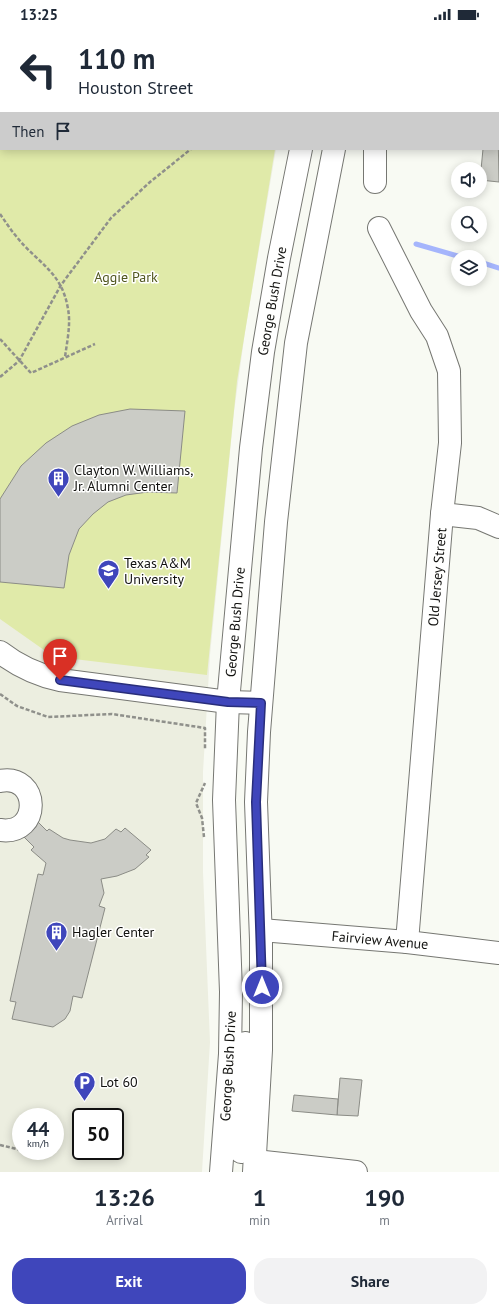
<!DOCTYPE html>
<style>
body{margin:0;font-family:"PT Sans",sans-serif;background:#f2f2f3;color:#1f2937;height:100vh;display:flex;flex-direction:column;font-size:15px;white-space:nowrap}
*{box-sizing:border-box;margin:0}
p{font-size:13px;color:#747a83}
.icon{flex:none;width:22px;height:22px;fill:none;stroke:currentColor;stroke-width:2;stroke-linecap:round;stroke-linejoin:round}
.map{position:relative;height:1144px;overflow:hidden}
.side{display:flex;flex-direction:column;background:#fff;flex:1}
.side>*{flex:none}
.top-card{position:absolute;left:0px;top:0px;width:499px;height:122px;box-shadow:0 2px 10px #0003;background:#fff;color:#1f2937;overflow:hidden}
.fabs{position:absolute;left:451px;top:134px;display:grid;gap:8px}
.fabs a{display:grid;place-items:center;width:36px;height:36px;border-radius:50%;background:#fff;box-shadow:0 2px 10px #0003;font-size:20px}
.speed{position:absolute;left:12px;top:1080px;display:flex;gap:8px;font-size:20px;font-weight:700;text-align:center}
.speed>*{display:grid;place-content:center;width:52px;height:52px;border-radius:50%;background:#fff;box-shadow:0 2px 10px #0003;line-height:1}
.speed small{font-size:10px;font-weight:400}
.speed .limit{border:2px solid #111;border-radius:6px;background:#fff;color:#111}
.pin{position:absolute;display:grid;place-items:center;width:34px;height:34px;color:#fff;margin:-41px -17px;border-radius:50% 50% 50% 0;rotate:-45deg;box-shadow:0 0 4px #0007}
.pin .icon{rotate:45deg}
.me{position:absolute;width:44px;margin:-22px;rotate:0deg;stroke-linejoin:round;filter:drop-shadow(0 0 3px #0008)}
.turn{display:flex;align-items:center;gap:14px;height:84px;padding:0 12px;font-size:18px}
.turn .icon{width:52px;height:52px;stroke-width:2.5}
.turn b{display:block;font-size:28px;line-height:34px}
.then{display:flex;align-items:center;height:38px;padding:0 12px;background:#0003;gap:8px;font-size:15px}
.eta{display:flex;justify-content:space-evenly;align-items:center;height:68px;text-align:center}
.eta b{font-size:24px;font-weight:800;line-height:28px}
.button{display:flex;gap:8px;margin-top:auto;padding:8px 12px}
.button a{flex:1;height:46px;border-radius:16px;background:#3f46bb;color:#fff;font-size:16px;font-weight:800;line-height:46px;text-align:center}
.button a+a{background:#f2f2f3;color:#1f2937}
.status{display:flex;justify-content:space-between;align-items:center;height:28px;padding:0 20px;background:#fff;direction:ltr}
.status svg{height:11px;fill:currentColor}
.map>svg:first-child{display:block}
.built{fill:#eceee0;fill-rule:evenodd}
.green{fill:#e0eaa9}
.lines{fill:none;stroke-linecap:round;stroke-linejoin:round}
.stream{stroke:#a5b5fc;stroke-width:5}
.building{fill:#cbccc6;stroke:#8b8c86}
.minor-casing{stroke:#767772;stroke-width:24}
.major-casing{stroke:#767772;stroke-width:24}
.path{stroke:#8f908b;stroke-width:2.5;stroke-dasharray:4 2;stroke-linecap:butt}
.minor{stroke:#fff;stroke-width:22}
.major{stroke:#fff;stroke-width:22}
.route-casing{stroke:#292e7a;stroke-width:10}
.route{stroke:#3f46bb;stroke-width:7}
.labels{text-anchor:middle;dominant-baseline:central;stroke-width:3;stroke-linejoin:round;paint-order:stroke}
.park-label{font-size:14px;fill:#51571f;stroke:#fffffe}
.street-label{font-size:14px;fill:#11110f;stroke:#fffffe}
.poi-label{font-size:14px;fill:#11110f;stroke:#fffffe;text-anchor:start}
</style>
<div class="status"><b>13:25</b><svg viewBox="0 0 49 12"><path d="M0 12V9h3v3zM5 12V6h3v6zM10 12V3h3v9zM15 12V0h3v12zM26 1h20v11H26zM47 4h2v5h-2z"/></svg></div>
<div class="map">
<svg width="499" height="1144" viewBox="0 0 499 1144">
<rect width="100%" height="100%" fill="#f8faf3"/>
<path class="built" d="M0,0H298L1,1V121H276L245,304L234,384L210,627L203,744V844L210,1014L202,1144H0ZM21,1089H55V1123H21ZM81,1089H115V1123H81Z"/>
<polygon class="green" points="0,0 5,1 1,1 1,121 275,121 237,353 207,647 74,631 44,622 0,591"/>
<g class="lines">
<g class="stream">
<polyline points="416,216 461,229"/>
<polyline points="480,234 499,240"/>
</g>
</g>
<g class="building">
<polygon points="412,0 496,0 496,1"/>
<polygon points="498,102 499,154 480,152 483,121 498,121"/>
<polygon points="130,381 185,383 177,465 148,464 126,467 108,474 93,486 79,501 69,527 64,560 0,554 0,471 21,438 46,415 72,398 99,387"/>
<polygon points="29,785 47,803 49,801 63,810 70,812 91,815 105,811 116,801 121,804 125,800 151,822 146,827 149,829 135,841 117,848 101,851 104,865 99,878 105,880 82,970 73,968 70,983 65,991 53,999 12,991 16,974 10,973 38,846 43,847 46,835 31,822 34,819 21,806"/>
<polygon points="340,1050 362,1052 358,1088 337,1087"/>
<polygon points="294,1067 338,1071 337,1087 292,1083"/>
</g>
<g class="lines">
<defs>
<g id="minor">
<polyline points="60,0 64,1"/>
<polyline points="274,0 278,1"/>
<polyline points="498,40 499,40"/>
<polyline points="375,121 375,154"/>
<polyline points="379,200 421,283 437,308 449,343 450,415 442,486 407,914"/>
<polyline points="442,486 478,490 499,499"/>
<path d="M0,624C18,638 37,647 60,652L228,674L261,675"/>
<path d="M0,753C40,745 42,808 0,802"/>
<polyline points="261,902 407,914 499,925"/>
<polyline points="255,1133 356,1144"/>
</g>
<g id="major">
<polyline points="323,1 323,0"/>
<polyline points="359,1 359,0"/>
<polyline points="241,1124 240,1117 245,1015"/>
<polyline points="221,1144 230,1026 231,964 224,772 228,674 251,420 263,324 279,230 301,121"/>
<polyline points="254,1144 261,1022 261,912 256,774 259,704 276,494 296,315 334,121"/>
</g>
</defs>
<use href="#minor" class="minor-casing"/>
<use href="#major" class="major-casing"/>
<g class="path">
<polyline points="0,79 1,79"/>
<path d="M0,186C5,193 10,201 16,208C37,235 62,243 68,281C71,296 67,314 65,329"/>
<polyline points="0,311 31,345 95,316"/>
<polyline points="0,349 19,333 61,257 111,190 150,154 191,121"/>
<polyline points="0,666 17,678 48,689 112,686 205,700 205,722"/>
<polyline points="204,809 202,790 196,775 205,755"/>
<polyline points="0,1117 21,1122"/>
<polyline points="28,1123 30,1123"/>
</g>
<use href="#minor" class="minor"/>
<use href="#major" class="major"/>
</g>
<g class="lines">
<defs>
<polyline id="route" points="60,652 228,674 261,675 256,774 262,959"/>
</defs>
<use href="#route" class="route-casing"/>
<use href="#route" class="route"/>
</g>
<defs>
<symbol id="building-pin" viewBox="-11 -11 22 30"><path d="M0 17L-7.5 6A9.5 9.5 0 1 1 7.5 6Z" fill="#3f46bb" stroke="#fffffe"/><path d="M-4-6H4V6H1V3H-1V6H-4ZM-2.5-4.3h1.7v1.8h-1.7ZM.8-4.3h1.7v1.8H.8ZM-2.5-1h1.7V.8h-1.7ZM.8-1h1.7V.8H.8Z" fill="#fff"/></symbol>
<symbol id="university-pin" viewBox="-11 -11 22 30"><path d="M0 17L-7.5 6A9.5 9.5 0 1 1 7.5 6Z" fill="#3f46bb" stroke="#fffffe"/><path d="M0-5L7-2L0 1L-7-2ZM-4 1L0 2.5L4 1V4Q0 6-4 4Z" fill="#fff"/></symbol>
<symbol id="parking-pin" viewBox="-11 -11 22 30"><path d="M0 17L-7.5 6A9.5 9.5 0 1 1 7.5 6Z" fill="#3f46bb" stroke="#fffffe"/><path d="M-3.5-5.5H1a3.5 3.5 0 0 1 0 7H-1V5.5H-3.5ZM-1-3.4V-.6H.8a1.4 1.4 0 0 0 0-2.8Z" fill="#fff"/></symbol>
</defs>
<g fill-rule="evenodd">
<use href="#building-pin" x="46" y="438" width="25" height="34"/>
<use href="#university-pin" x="96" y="530" width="25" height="34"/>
<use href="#building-pin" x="44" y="892" width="25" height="34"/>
<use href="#parking-pin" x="72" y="1042" width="25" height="34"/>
</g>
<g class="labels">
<g class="park-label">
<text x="126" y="249">Aggie Park</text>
</g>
<g class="street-label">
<text transform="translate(272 273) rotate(-80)">George Bush Drive</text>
<text transform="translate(437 549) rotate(-85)">Old Jersey Street</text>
<text transform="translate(235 594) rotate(-85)">George Bush Drive</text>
<text transform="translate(380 912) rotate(5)">Fairview Avenue</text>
<text transform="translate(228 1038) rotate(-87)">George Bush Drive</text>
</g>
<g class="poi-label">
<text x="74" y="442">Clayton W. Williams,<tspan x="74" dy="16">Jr. Alumni Center</tspan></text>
<text x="124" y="535">Texas A&amp;M<tspan x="124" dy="16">University</tspan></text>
<text x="72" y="904">Hagler Center</text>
<text x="100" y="1054">Lot 60</text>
</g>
</g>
</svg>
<div class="fabs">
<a><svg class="icon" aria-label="sound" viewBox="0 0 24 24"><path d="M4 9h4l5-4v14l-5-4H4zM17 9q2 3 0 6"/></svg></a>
<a><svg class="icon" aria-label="search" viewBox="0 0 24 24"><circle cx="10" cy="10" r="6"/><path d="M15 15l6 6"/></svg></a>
<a><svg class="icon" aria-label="layers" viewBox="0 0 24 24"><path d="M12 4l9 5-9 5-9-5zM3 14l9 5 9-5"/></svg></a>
</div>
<div class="speed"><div>44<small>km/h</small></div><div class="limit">50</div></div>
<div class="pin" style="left:60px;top:652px;background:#d93025"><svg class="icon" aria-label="arrive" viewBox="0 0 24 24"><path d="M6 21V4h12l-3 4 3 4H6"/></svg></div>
<svg class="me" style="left:262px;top:959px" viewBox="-20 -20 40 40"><circle r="17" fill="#3f46bb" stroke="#fff" stroke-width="3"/><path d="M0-11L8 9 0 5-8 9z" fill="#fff"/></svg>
<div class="top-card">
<div class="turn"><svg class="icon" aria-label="left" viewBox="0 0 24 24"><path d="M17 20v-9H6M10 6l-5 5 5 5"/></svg><div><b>110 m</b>Houston Street</div></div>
<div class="then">Then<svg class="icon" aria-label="arrive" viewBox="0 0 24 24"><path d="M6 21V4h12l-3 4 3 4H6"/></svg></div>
</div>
</div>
<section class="side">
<div class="eta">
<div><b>13:26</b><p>Arrival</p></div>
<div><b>1</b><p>min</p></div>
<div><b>190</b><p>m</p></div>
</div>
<div class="button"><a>Exit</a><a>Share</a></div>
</section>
